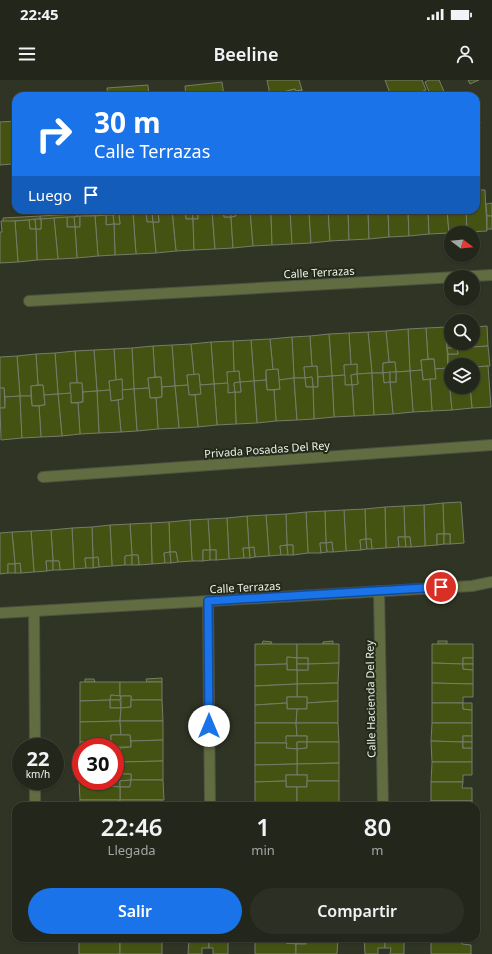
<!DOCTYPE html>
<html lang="es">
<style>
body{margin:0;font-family:"Noto Sans",sans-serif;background:#2b2f24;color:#f1f3f6;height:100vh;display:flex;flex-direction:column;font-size:15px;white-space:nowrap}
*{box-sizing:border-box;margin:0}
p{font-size:13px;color:#a3a5a3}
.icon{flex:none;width:22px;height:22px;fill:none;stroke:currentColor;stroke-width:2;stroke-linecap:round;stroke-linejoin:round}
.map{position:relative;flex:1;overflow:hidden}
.panel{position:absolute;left:12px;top:722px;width:468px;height:140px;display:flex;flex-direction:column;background:#23271b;border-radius:12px;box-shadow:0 1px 3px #0004,0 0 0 1px #40443a}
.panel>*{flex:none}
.banner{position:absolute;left:12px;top:12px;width:468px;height:122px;border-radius:12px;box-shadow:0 1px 3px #0004,0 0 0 1px #40443a;background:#1a73e8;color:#fff;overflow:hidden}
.needle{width:26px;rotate:106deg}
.tools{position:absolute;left:444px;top:146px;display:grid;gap:8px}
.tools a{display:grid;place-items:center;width:36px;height:36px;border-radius:50%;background:#23271b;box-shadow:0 1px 3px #0004,0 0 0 1px #40443a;font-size:20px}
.speed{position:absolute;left:12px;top:658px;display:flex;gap:8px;font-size:20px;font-weight:700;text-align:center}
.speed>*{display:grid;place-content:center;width:52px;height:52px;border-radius:50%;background:#23271b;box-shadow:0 1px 3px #0004,0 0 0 1px #40443a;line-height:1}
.speed small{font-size:10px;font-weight:400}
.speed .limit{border:6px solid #d22;background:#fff;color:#111}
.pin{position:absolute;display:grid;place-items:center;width:34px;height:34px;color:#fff;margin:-17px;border:2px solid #fff;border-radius:50%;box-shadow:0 1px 4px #0007}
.me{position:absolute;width:44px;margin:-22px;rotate:0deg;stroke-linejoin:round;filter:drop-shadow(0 0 3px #0008)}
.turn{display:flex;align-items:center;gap:14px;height:84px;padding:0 16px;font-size:18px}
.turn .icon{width:52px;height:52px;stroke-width:2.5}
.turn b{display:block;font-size:28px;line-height:34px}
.then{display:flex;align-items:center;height:38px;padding:0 16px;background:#0003;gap:8px;font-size:15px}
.eta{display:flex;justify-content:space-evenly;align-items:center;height:68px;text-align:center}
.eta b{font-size:24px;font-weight:600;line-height:28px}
.button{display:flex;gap:8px;margin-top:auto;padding:8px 16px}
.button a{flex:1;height:46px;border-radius:24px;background:#1a73e8;color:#fff;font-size:16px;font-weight:600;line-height:46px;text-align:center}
.button a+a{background:#2b2f24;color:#f1f3f6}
.status{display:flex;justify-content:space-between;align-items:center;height:28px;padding:0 20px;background:#23271b;direction:ltr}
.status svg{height:11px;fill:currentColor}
header{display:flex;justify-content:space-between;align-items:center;height:52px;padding:0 16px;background:#23271b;font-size:18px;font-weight:600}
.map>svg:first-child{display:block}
.building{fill:#455312;stroke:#767c6a}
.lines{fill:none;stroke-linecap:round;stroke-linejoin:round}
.street-casing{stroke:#4e5243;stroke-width:12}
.street{stroke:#616d40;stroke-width:10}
.route-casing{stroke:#114b97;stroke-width:10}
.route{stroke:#1a73e8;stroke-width:7}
.labels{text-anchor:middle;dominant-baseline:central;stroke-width:4;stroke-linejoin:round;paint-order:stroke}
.street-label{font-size:11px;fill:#eef1e7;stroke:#252a1b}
</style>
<div class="status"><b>22:45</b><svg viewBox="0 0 49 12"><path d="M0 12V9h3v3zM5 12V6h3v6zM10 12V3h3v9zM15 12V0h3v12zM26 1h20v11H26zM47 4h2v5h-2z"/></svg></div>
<header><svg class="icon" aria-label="menu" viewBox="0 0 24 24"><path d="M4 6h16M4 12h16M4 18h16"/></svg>Beeline<svg class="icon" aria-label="person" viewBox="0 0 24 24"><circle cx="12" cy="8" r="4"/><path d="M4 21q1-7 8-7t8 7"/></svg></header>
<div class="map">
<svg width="492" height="874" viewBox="0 0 492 874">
<rect width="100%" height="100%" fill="#2f3424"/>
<g class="building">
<polygon points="267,0 299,0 302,10 296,11 295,9 275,14 275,16 264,16 270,15"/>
<polygon points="385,0 422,0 426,10 410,16 391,16"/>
<polygon points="429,0 439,0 446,16 431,16 425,2"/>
<polygon points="468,0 479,0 470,4"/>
<polygon points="222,2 224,16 186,16 185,6"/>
<polygon points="148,5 149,16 108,16 107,8"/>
<polygon points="295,9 296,11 302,10 303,16 275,16 275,14"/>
<polygon points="50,12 50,16 33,16 33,14"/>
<polygon points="476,31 481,43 476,45"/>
<polygon points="16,41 16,87 12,87 12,84 0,85 0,42"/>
<polygon points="476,110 485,110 487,151 467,152 466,130 476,130"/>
<polygon points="492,123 492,136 487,136 486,124"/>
<polygon points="62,130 77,130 77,134 66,134"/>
<polygon points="77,130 83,130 84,132 114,130 114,134 77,137"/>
<polygon points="114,130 156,130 156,131 114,134"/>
<polygon points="156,130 183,130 158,132 156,131"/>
<polygon points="185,130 192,130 193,139 186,139"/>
<polygon points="185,130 186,139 193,139 194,170 176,171 172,131"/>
<polygon points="192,130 198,130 198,139 193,139"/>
<polygon points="198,130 212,130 215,169 194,170 193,139 198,139"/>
<polygon points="212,130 224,130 224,137 231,137 233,168 215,169"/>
<polygon points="224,130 230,130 231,137 224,137"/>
<polygon points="230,130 236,130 236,136 231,137"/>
<polygon points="236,130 250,130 253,166 233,168 231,137 236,136"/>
<polygon points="250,130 264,130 264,134 271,134 272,165 253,166"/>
<polygon points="264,130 270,130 271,134 264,134"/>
<polygon points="270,130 276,130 276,134 271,134"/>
<polygon points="276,130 290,130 292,164 272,165 271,134 276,134"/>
<polygon points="290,130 304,130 304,132 309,132 311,163 292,164"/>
<polygon points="315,130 328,130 330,161 311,163 309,132 315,131"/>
<polygon points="328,130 348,130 349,160 330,161"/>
<polygon points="348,130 368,130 369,159 349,160"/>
<polygon points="368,130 388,130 389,157 369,159"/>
<polygon points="388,130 408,130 409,156 389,157"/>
<polygon points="408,130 428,130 429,154 409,156"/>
<polygon points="428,130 447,130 449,153 429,154"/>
<polygon points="447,130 466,130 467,152 449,153"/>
<polygon points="172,131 176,171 156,173 153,142 159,142 158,132"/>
<polygon points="146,132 152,132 153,142 147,142"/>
<polygon points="146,132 147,142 153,142 156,173 136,174 133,133"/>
<polygon points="152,132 158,132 159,142 153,142"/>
<polygon points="133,133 136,174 115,175 114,144 120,144 119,134"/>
<polygon points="77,134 77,137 40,139 40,136"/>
<polygon points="119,134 120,144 114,144 113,135"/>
<polygon points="106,135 113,135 114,144 106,145"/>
<polygon points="106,135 106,145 114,144 115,175 98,176 95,136"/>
<polygon points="40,136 40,139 3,142 3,138"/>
<polygon points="80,136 80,147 75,147 74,137"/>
<polygon points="80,136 95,136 98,176 77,178 75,147 80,147"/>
<rect x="487" y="136" width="5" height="13"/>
<polygon points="67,137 74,137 75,147 67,147"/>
<polygon points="67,137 67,147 75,147 77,178 58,179 54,138"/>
<polygon points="54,138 58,179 37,180 36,149 41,149 41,139"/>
<polygon points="35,139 36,149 30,149 29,140"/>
<polygon points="35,139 41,139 41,149 36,149"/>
<polygon points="29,140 30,149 36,149 37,180 18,182 15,141"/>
<polygon points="1,141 15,141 18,182 0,183 0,152 2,152"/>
<polygon points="487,246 488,266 457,268 457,263 473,263 473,247"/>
<polygon points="446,247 448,288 435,289 434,279 428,279 426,248"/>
<polygon points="426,248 428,279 421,280 422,290 410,291 408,249"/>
<polygon points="451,248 451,262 447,262 446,249"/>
<polygon points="408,249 410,291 396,292 395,282 389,282 386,251"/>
<polygon points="386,251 389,282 383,283 383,293 372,293 368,252"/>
<polygon points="368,252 372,293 357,294 357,284 351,285 349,253"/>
<polygon points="349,253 351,285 344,285 345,295 332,296 329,254"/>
<polygon points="329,254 332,296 318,297 317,286 312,287 310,256"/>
<polygon points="310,256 312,287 304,287 305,298 294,298 292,257"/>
<polygon points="292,257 294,298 279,300 278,289 273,290 270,259"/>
<polygon points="270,259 273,290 266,290 266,300 254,301 251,260"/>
<polygon points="251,260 254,301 240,302 239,291 234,292 233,261"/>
<polygon points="233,261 234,292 227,292 228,303 214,304 211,262"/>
<polygon points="211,262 214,304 200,305 199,294 194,295 191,264"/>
<polygon points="447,262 457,263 457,268 447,268"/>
<polygon points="191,264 194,295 187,295 188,305 175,306 172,265"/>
<polygon points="172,265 175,306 162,307 161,297 155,297 153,266"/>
<polygon points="153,266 155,297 148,298 149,308 134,309 132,268"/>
<polygon points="488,266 490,286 473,287 473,285 451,285 451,288 448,288 448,274 458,274 457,268"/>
<polygon points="132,268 134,309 122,310 122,299 116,300 114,269"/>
<polygon points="447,268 457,268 458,274 448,274"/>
<polygon points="114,269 116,300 109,301 110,310 97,311 94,270"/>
<polygon points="94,270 97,311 83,312 82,303 77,303 75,271"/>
<polygon points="75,271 77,303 70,303 71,313 58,314 55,273"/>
<polygon points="55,273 58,314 44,315 43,305 38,305 36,274"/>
<polygon points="36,274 38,305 31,306 31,316 20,316 17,276"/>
<polygon points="17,276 20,316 5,317 4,308 0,308 0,277"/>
<polygon points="434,279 436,299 423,300 421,280"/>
<polygon points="395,282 396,292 383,293 383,283"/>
<polygon points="357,284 357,294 351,295 352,305 345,305 344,285"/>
<polygon points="317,286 318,307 313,307 312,297 305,298 304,287"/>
<polygon points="488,286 491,327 472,328 470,307 473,307 473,296 476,296 475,287"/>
<polygon points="473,287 475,287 476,296 473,296"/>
<polygon points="448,288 452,330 432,331 430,299 436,299 435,289"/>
<polygon points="448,288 451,288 451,307 470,307 472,328 452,330"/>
<polygon points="278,289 280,309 267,310 266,290"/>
<polygon points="422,290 423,300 430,299 432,331 413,332 410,291"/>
<polygon points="239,291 240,302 234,303 235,312 228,313 227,292"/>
<polygon points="410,291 413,332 393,334 390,302 396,302 396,292"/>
<polygon points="390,292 390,302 384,303 383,293"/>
<rect x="390" y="292" width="6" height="10"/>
<polygon points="372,293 374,335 354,336 352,305 358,304 357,294"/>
<polygon points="372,293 383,293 384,303 390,302 393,334 374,335"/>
<polygon points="199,294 201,314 189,315 187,295"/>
<polygon points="357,294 358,304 352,305 351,295"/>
<polygon points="345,295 345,305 352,305 354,336 334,337 332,296"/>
<polygon points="332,296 334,337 314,339 313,307 318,307 318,297"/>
<polygon points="161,297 162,317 150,318 148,298"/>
<polygon points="312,297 313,307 306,307 305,298"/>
<polygon points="294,298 297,340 276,341 274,310 280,309 279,300"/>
<polygon points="294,298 305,298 306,307 313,307 314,339 297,340"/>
<polygon points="122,299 123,319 111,321 109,301"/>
<polygon points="266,300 267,310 274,310 276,341 257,343 254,301"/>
<polygon points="254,301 257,343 236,344 235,312 241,312 240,302"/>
<polygon points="240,302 241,312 235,312 234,303"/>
<polygon points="70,303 82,303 83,322 71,323"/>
<polygon points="228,303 228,313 235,312 236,344 217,345 214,304"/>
<polygon points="214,304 217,345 198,347 195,315 201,314 200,305"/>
<polygon points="43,305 45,325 32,326 31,306"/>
<polygon points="188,305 189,315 195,315 198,347 179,348 175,306"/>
<polygon points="175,306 179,348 158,349 156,318 162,317 162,307"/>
<polygon points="0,308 4,308 5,328 0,328"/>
<polygon points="149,308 150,318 156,318 158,349 137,351 134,309"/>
<polygon points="134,309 137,351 121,352 118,320 123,319 122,310"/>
<polygon points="110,310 111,321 118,320 121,352 99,353 97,311"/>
<polygon points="97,311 99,353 80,354 78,323 83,322 83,312"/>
<polygon points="71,313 71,323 78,323 80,354 62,356 58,314"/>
<polygon points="58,314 62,356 41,357 39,326 45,325 44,315"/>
<polygon points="20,316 22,358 1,360 0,328 5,328 5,317"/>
<polygon points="20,316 31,316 32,326 39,326 41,357 22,358"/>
<polygon points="461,422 464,463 450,464 450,454 444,454 443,423"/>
<polygon points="443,423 444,454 437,454 437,465 425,466 424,425"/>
<polygon points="424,425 425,466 411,467 410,457 405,457 404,426"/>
<polygon points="404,426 405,457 398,457 399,467 386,468 385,427"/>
<polygon points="385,427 386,468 372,469 371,459 366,459 365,429"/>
<polygon points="365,429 366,459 360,460 361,470 346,471 344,430"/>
<polygon points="344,430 346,471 333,472 332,462 326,463 325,431"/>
<polygon points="325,431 326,463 320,463 321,473 308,473 306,432"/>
<polygon points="306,432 308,473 293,475 293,465 287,465 286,434"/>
<polygon points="286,434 287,465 280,466 281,475 269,476 266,435"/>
<polygon points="266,435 269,476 255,477 254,467 249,468 247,436"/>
<polygon points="247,436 249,468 243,468 244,478 229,479 227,438"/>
<polygon points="227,438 229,479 216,480 216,470 210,470 208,439"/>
<polygon points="208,439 210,470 203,470 203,481 192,481 190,440"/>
<polygon points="190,440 192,481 178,482 176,472 170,472 169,442"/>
<polygon points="169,442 170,472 164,473 165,483 152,484 151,443"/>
<polygon points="151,443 152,484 139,485 138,475 132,475 130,444"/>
<polygon points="130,444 132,475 125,476 125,485 112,486 110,445"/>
<polygon points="110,445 112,486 99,487 98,477 93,478 92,447"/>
<polygon points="92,447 93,478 85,478 86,488 74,489 72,448"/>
<polygon points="72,448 74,489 60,490 59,481 53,481 51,450"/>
<polygon points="51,450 53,481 46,481 47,491 34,492 31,451"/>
<polygon points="31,451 34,492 21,493 20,483 15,484 12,452"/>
<polygon points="12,452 15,484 8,484 8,493 0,494 0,453"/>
<polygon points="437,454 444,454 444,464 437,465"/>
<rect x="444" y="454" width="6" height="10"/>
<polygon points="398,457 405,457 406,467 399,467"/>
<polygon points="405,457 410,457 411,467 406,467"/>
<polygon points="366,459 367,469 361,470 360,460"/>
<polygon points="366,459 371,459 372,469 367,469"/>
<polygon points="332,462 333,472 327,472 326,463"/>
<polygon points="320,463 326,463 327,472 321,473"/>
<polygon points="287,465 288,475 281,475 280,466"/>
<polygon points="287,465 293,465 293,475 288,475"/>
<polygon points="254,467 255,477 250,478 249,468"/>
<polygon points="243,468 249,468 250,478 244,478"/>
<polygon points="203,470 210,470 210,480 203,481"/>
<rect x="210" y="470" width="6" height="10"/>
<polygon points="170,472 171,483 165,483 164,473"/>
<polygon points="170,472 176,472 178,482 171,483"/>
<polygon points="132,475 132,485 125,485 125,476"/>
<polygon points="132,475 138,475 139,485 132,485"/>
<polygon points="98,477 99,487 93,488 93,478"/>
<polygon points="85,478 93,478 93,488 86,488"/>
<polygon points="46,481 53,481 53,490 47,491"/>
<polygon points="53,481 59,481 60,490 53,490"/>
<polygon points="20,483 21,493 15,493 15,484"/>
<rect x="8" y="484" width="7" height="9"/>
<polygon points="263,561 272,562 271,564 262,564"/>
<polygon points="333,561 333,564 323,564 323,562"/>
<rect x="438" y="561" width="9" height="3"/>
<polygon points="255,564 297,564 297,578 287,577 287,584 255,585"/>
<polygon points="297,564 339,564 339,583 308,584 308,578 297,578"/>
<polygon points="432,564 473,564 473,578 463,578 463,584 432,583"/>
<polygon points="287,577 297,578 297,590 287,590"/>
<rect x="297" y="578" width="11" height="6"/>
<rect x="463" y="578" width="10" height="6"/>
<polygon points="339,583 338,603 297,604 297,590 308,590 308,584"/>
<polygon points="432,583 463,584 463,589 473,590 473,604 432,603"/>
<polygon points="287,584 287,590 297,590 297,604 255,606 255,585"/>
<rect x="297" y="584" width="11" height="6"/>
<polygon points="463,584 473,584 473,590 463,589"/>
<polygon points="162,598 162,602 147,602 146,599"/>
<polygon points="85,599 94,599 95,602 85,602"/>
<polygon points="80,602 120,602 120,616 111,615 110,620 80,621"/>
<polygon points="120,602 162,602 162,620 131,620 131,616 120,616"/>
<polygon points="338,603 338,621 307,623 307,617 297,617 297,604"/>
<polygon points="432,603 473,604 473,617 463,617 463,623 432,623"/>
<polygon points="297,604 297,617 287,617 287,623 255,625 255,606"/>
<polygon points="111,615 121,616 120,620 110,620"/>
<polygon points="121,616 131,616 131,627 121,628"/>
<rect x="287" y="617" width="20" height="12"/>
<polygon points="110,620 120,620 121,628 110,628"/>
<polygon points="110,620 110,628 121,628 120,641 80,642 80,621"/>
<polygon points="131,620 162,620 163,641 120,641 121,628 131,627"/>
<polygon points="338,621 338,643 296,643 297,629 307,629 307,623"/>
<polygon points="287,623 287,629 297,629 296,643 255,643 255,625"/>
<polygon points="432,623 463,623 463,629 472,630 472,643 432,643"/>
<polygon points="463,623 472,623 472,630 463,629"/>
<polygon points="120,641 121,655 111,655 111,662 80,662 80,642"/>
<polygon points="120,641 163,641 163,660 131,661 130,655 121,655"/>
<polygon points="255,643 296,643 297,656 286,656 287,663 255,663"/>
<polygon points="296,643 338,643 339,662 307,662 307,656 297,656"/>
<polygon points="432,643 472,643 472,656 463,656 463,662 431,661"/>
<polygon points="111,655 130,655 131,667 111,667"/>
<polygon points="286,656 307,656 307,662 297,662 297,669 286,668"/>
<rect x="463" y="656" width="9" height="6"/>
<polygon points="163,660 163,681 120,682 120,668 131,667 131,661"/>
<polygon points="431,661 463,662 463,668 472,668 472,682 432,682"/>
<polygon points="80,662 111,662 111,667 81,667 81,682 79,682"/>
<polygon points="297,662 307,662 307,668 297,669"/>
<polygon points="307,662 339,662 339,683 297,684 297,669 307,668"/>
<rect x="463" y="662" width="9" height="6"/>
<polygon points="255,663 287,663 286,668 297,669 297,684 255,685"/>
<rect x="115" y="668" width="5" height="14"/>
<polygon points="163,681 163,700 131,700 131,694 120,694 120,682"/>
<polygon points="79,682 81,682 81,701 82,701 79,701"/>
<rect x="115" y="682" width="5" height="12"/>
<polygon points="432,682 472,682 472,695 463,695 463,702 431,702"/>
<polygon points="339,683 339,701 307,701 307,695 297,695 297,684"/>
<polygon points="297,684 297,695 286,695 286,701 255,702 255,685"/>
<polygon points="115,694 131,694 131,700 120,701 120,707 110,706 110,701 115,701"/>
<rect x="286" y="695" width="21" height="12"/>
<polygon points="131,700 130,707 120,707 120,701"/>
<polygon points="131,700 163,700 164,720 120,720 120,707 130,707"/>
<polygon points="79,701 110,701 110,706 120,707 120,720 80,720"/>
<polygon points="286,701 286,707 297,707 297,723 255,723 255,702"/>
<polygon points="307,701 339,701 339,722 297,723 297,707 307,707"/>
<polygon points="431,702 463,702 462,708 472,708 472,721 431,721"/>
<polygon points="80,720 120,720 120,726 79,726"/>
<rect x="120" y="720" width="42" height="6"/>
<rect x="431" y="721" width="41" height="5"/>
<polygon points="339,722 338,726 297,726 297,723"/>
<rect x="255" y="723" width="42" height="3"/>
<polygon points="79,858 111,858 112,862 120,862 120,874 79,874"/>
<polygon points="111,858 130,858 130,862 112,862"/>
<polygon points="130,858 162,858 162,874 120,874 120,862 130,862"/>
<polygon points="189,858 209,858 209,868 202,868 202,874 188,874"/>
<polygon points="209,858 228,858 228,874 213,874 213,868 209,868"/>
<polygon points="255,858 287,858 286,863 296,864 296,874 255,874"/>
<polygon points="287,858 306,858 306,864 286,863"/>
<polygon points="306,858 338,858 337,874 296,874 296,864 306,864"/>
<polygon points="364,858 385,858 385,868 378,868 378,874 365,874"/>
<polygon points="385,858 404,858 404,874 390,874 391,868 385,868"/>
<polygon points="431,858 463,859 462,864 471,865 471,874 431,874"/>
</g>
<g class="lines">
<defs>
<g id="street">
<polyline points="29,221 492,195"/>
<polyline points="43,397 492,365"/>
<polyline points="379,511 383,726"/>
<polyline points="208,521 210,726"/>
<polyline points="34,531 35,667"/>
<polyline points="0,533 472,506 492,502"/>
<polyline points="35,701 35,726"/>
</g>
</defs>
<use href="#street" class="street-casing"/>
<use href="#street" class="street"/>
</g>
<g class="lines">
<defs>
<polyline id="route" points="209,646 208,521 441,507"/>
</defs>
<use href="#route" class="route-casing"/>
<use href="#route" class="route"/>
</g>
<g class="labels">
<g class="street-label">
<text transform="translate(319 192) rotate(-3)">Calle Terrazas</text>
<text transform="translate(267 369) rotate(-4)">Privada Posadas Del Rey</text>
<text transform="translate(245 507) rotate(-3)">Calle Terrazas</text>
<text transform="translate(370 619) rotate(-91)">Calle Hacienda Del Rey</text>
</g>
</g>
</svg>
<div class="tools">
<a><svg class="needle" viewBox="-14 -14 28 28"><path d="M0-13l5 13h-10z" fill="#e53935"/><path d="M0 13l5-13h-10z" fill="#a3a5a3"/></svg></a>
<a><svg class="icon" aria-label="sound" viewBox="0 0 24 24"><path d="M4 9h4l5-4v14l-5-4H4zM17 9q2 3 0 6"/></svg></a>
<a><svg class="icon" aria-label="search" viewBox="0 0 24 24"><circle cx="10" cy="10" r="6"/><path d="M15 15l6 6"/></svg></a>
<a><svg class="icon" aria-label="layers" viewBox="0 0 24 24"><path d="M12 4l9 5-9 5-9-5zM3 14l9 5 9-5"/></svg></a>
</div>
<div class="speed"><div>22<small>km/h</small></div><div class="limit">30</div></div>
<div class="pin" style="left:441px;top:507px;background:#d93025"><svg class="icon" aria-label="arrive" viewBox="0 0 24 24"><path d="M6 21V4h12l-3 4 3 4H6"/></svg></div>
<svg class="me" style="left:209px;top:646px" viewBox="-20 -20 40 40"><circle r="19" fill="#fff"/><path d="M0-13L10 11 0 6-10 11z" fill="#1a73e8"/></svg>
<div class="banner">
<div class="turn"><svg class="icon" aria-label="right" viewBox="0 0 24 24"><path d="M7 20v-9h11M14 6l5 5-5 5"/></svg><div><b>30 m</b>Calle Terrazas</div></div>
<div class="then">Luego<svg class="icon" aria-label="arrive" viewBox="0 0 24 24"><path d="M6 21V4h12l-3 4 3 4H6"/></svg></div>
</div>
<section class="panel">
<div class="eta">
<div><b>22:46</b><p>Llegada</p></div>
<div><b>1</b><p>min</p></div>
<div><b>80</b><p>m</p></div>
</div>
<div class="button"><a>Salir</a><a>Compartir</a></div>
</section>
</div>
